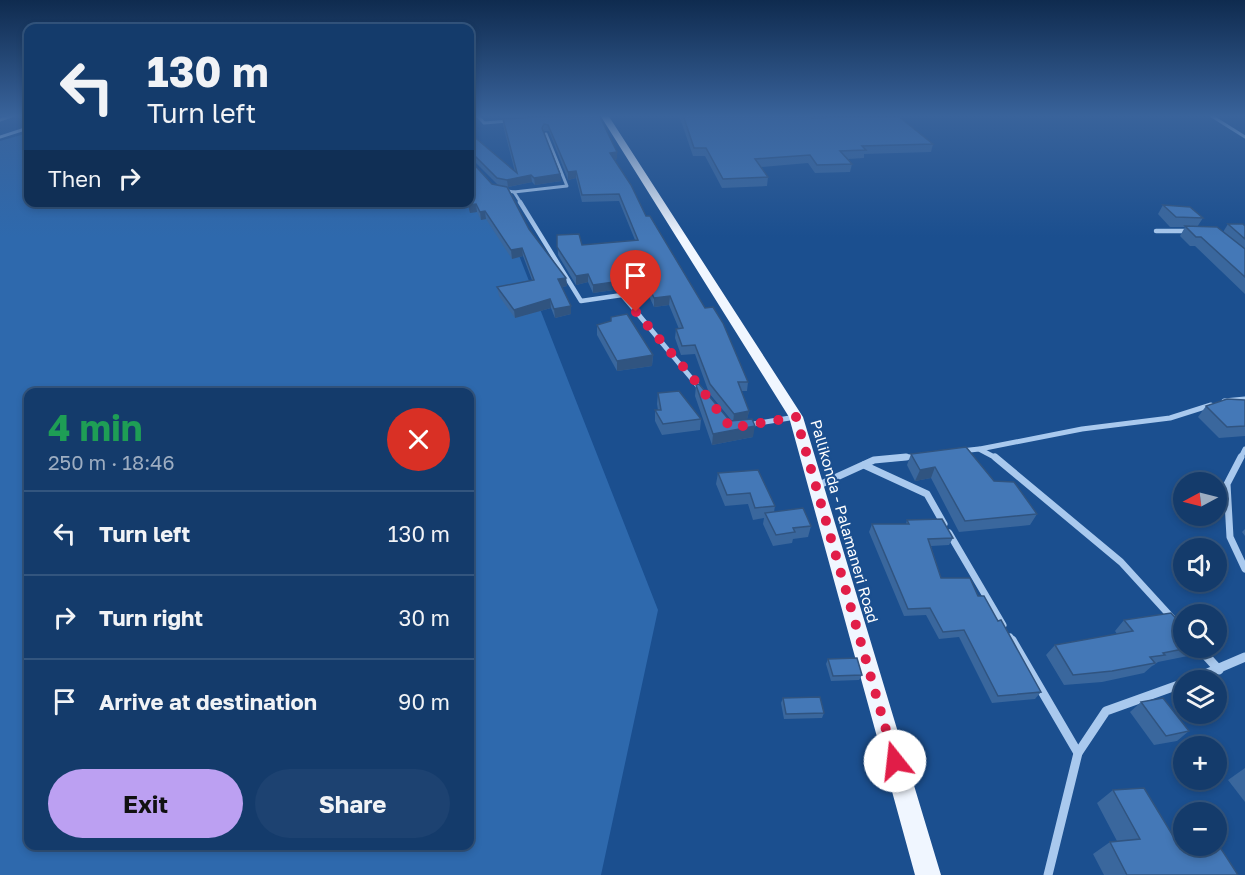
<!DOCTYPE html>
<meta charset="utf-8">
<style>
body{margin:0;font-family:"Golos Text",sans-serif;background:#1d4271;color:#f1f3f6;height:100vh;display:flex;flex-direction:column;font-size:22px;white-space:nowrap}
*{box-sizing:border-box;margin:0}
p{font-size:20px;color:#9dadc1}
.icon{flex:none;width:33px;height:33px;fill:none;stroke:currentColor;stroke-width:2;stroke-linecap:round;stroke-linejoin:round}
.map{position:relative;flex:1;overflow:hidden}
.panel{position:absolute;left:24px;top:388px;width:450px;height:462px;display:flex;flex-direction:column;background:#143b6b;border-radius:12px;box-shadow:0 3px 9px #0003,0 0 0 2px #33557e}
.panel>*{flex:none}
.banner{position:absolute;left:24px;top:24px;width:450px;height:183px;border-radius:12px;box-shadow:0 3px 9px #0003,0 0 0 2px #33557e;background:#143b6b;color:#f1f3f6;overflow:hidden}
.needle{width:39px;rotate:263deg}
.fabs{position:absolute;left:1173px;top:472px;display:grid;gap:12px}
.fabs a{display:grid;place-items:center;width:54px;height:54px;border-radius:50%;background:#143b6b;box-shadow:0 3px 9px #0003,0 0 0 2px #33557e;font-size:30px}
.pin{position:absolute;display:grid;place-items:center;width:51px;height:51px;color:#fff;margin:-62px -26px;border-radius:50% 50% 50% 0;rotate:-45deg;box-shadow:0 0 6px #0007}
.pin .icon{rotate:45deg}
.me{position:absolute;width:66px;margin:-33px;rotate:344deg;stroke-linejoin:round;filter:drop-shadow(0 0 4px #0008)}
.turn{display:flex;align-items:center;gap:21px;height:126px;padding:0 24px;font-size:27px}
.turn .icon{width:78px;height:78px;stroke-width:2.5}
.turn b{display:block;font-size:42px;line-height:51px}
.then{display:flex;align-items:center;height:57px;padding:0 24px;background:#0003;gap:12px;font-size:22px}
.round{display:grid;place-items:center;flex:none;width:63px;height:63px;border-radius:32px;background:#1d4271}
.summary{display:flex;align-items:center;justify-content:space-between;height:102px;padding:0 24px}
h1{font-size:36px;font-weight:700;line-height:45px;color:#1e9e55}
.cta{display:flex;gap:12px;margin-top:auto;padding:12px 24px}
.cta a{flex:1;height:69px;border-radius:36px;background:#bca0f2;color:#111;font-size:24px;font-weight:700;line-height:69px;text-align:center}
.cta a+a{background:#1d4271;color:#f1f3f6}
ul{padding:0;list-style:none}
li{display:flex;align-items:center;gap:18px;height:84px;padding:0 24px;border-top:2px solid #33557e}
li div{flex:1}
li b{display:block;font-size:22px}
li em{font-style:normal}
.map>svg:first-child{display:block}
.green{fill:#2e69ad;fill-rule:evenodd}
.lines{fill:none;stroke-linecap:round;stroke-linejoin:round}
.street-far4{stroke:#a9c9ee;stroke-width:3}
.street-far3{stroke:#a9c9ee;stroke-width:4.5}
.street-far2{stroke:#a9c9ee;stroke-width:5}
.street-far1{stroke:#a9c9ee;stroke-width:7}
.street{stroke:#a9c9ee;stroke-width:9}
.primary{fill:#f0f6ff;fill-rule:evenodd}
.wall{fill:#3a679d}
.shaded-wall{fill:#305480}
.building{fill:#4478b7;stroke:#305480;stroke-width:1.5}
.route{stroke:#e11d48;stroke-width:10;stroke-dasharray:0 18}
.labels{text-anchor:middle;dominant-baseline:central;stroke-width:4.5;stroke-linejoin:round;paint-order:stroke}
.street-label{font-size:15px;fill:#fff;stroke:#1b4f8f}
</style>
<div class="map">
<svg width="1245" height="875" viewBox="0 0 1245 875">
<rect width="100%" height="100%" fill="#1b4f8f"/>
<path class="green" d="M28,133V202H470L511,235L658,610L601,875H0V141ZM28,393H470V846H28Z"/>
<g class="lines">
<g class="street-far4">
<polyline points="477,115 484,123 508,121"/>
<polyline points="1210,115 1245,137"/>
<polyline points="0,120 14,115"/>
<polyline points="0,137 28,128"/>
<polyline points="503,190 514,192 521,203"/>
<polyline points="514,192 567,186 546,134"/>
</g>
<g class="street-far3">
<polyline points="520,202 581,301 622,295 639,315"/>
<polyline points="1156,231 1189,231"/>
</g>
<g class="street-far2">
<polyline points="638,314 702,391"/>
<polyline points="1224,401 1245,399"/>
<polyline points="747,425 796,417"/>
<polyline points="980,449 1082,429 1170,418 1211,405"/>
<polyline points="961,451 979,449 998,459"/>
<polyline points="889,459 918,456"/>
<polyline points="1240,459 1245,449"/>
</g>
<g class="street-far1">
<polyline points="995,457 1121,562 1184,631"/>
<polyline points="1241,457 1227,484 1230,537 1245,569"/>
<polyline points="864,465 927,494 944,524"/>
<polyline points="817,486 874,460 906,457"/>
<polyline points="949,533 1003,625"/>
<polyline points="1010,637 1013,642"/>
</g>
<g class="street">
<polyline points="1012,640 1078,753"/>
<polyline points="1199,648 1219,670"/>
<polyline points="1189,681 1245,657"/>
<polyline points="1048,875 1078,753 1106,711 1184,683"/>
</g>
<polygon class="primary" points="600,115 608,115 803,417 941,875 915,875 789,417"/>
</g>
<g class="wall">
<polygon points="499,115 554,115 500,118"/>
<polygon points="579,115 617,152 617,159 614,160 646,216 748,382 747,391 741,391 749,411 747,419 753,437 712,445 695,396 696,385 730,421 732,421 709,393 695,354 681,355 675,338 676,329 679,329 669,305 654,307 648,294 644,294 641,286 593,293 588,282 576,285 558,255 557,235 582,245 635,240 619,201 582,202 576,178 568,180 549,131 544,131 544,132 561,181 535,185 532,182 508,187 529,229 566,278 567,286 562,287 571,314 555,318 551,308 515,318 499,296 497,287 532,280 523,256 512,259 486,219 481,220 477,212 470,213 467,202 470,202 492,184 498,185 472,159 470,159 470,125 476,138 515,172 503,125 503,119"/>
<polygon points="679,115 810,115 812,118 933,144 931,152 864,154 864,158 848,159 852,164 850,172 815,173 808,163 761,167 768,177 767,186 722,188 705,156 693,156"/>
<polygon points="1163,205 1203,218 1197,227 1223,232 1228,224 1245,226 1245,294 1195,246 1190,246 1180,236 1185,227 1170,227 1158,214"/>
<polygon points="597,325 653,355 652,366 617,371 597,335"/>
<polygon points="658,393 701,419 700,430 662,435 655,421 655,410 658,410 657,404"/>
<polygon points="1245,400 1245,436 1219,438 1198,417 1206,406"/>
<polygon points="911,454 994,481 1037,514 1030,525 959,532 931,478 915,481 907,465"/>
<polygon points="718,473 775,506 774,512 811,526 808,537 793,539 792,543 773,546 763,524 764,518 753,520 748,504 725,506 716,484"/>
<polygon points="907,520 953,538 949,545 931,546 941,578 978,596 998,621 1041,692 1035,699 992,703 959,637 939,639 926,615 904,616 869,532 872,524 906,524"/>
<polygon points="1245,529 1245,536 1242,532"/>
<polygon points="1124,620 1184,648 1198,648 1188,656 1158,662 1154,665 1152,666 1144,673 1102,682 1064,685 1046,655 1055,645 1117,634 1115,631"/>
<polygon points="828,659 862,675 859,680 831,681 826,664"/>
<polygon points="783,698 824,713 822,718 784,719 781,703"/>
<polygon points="1141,702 1189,731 1177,741 1154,745 1130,712"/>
<polygon points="1245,768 1245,802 1228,780"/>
<polygon points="1113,790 1173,836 1238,875 1104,875 1093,854 1110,842 1117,841 1097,803"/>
</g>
<g class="shaded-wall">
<polygon points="617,152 617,159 610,160 610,153"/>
<polygon points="576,171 576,178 568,180 568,172"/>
<polygon points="560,174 561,181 535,185 534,178"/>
<polygon points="531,175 532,182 508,187 507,180"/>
<polygon points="476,204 477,212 470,213 468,205"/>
<polygon points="485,211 486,219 481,220 480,212"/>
<polygon points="522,248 523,256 512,259 511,250"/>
<polygon points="588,274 588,282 576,285 576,276"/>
<polygon points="566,278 567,286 558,288 558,279"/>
<polygon points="641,278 641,286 593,293 593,285"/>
<polygon points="670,296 669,305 654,307 654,298"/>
<polygon points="550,299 551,308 515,318 514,310"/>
<polygon points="571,306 571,314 555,318 554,309"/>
<polygon points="653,355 652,366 617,371 617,361"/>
<polygon points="749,411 747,420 733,423 734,414"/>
<polygon points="755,426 753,437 712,445 713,434"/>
<polygon points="935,467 931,478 915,481 920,470"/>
</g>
<g class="building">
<polygon points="579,115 599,115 617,152 610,153 631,185 646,216 650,216 705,308 713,307 723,323 748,382 738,382 749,411 734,414 710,384 695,345 682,346 676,329 683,328 670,296 654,298 648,285 644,285 641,278 593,285 588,274 576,276 557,247 557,235 579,234 582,245 638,240 619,194 582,195 576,171 568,172 548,125 544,124 542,128 560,174 534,178 531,175 507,180 497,178 471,152 470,152 470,125 475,131 472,135 517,173 503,119"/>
<polygon points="683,115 810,115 812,118 898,116 933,144 862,146 866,150 840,151 852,164 817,165 810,155 755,159 768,177 723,179 706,148 694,148"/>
<polygon points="470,160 492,184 507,187 529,229 566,278 558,279 571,306 554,309 550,299 514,310 497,287 534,280 522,248 511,250 485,211 480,212 476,204 468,205 468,202 470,202"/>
<polygon points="1163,205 1190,207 1203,218 1176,217"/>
<polygon points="1228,224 1243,224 1245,226 1245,239"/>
<polygon points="1185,226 1217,227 1245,249 1245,277 1201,237 1196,237"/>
<polygon points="627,314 653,355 617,361 597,325 611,321 611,317"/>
<polygon points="699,384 730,421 752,419 755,426 713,434 696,385"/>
<polygon points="679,391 701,419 663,424 655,410 661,410 658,393"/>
<polygon points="1227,399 1245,400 1245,426 1227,427 1206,406"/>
<polygon points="966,447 994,481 1014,482 1037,514 965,521 935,467 920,470 911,454"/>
<polygon points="758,470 775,506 755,508 750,493 727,495 718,473"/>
<polygon points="803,508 811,526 793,528 795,532 776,535 765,513"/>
<polygon points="942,519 953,538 928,539 941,578 970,578 978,596 984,596 998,621 1001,620 1041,692 998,696 964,630 943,632 930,608 908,609 872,524 909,524 907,520"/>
<polygon points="1171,613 1184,627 1184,648 1188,648 1163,653 1165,655 1150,657 1155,663 1112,671 1073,675 1055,645 1133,631 1124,620"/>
<polygon points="857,658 862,675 833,676 828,659"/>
<polygon points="820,697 824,713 786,714 783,698"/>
<polygon points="1163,698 1189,731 1166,736 1141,702"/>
<polygon points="1144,788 1173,836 1184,835 1184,846 1216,846 1216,841 1238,875 1127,875 1110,842 1140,839 1113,790"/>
</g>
<linearGradient id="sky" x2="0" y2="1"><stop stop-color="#0f2b4f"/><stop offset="0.49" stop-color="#39639b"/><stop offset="1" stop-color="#39639b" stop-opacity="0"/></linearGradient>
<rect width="1245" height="237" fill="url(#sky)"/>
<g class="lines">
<polyline class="route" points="636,312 692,377 731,428 796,417 895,761"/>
</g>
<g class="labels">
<g class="street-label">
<text transform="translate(845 521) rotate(74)">Pallikonda - Palamaneri Road</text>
</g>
</g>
</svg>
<div class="fabs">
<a><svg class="needle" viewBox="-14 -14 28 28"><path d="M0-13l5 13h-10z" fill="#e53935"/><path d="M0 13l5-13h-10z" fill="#9dadc1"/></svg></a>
<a><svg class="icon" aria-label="sound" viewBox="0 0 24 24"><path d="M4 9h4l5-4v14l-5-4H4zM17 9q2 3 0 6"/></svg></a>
<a><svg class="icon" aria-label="search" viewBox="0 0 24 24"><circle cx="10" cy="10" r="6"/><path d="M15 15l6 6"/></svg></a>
<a><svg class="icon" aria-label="layers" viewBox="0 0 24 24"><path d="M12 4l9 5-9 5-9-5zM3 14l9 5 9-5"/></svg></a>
<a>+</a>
<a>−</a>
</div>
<div class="pin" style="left:636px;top:312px;background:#d93025"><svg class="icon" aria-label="arrive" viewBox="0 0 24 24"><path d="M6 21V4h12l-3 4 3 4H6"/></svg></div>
<svg class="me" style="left:895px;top:761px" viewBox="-20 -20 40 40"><circle r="19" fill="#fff"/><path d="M0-13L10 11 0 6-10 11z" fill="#e11d48"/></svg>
<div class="banner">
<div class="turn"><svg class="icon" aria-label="left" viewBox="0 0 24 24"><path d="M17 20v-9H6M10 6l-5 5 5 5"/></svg><div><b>130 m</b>Turn left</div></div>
<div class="then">Then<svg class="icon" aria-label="right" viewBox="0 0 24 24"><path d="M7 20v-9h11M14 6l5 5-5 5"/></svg></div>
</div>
<section class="panel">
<div class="summary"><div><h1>4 min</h1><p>250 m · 18:46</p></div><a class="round" style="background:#d93025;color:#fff"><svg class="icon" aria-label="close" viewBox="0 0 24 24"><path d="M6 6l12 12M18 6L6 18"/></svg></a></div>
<ul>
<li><svg class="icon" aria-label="left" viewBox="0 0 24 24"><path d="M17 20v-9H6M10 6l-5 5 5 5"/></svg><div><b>Turn left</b></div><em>130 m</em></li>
<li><svg class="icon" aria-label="right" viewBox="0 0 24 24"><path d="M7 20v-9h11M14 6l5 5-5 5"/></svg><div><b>Turn right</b></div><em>30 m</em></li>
<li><svg class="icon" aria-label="arrive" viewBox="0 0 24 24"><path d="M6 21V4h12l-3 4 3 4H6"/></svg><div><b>Arrive at destination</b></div><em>90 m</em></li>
</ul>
<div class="cta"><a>Exit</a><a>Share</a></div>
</section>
</div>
